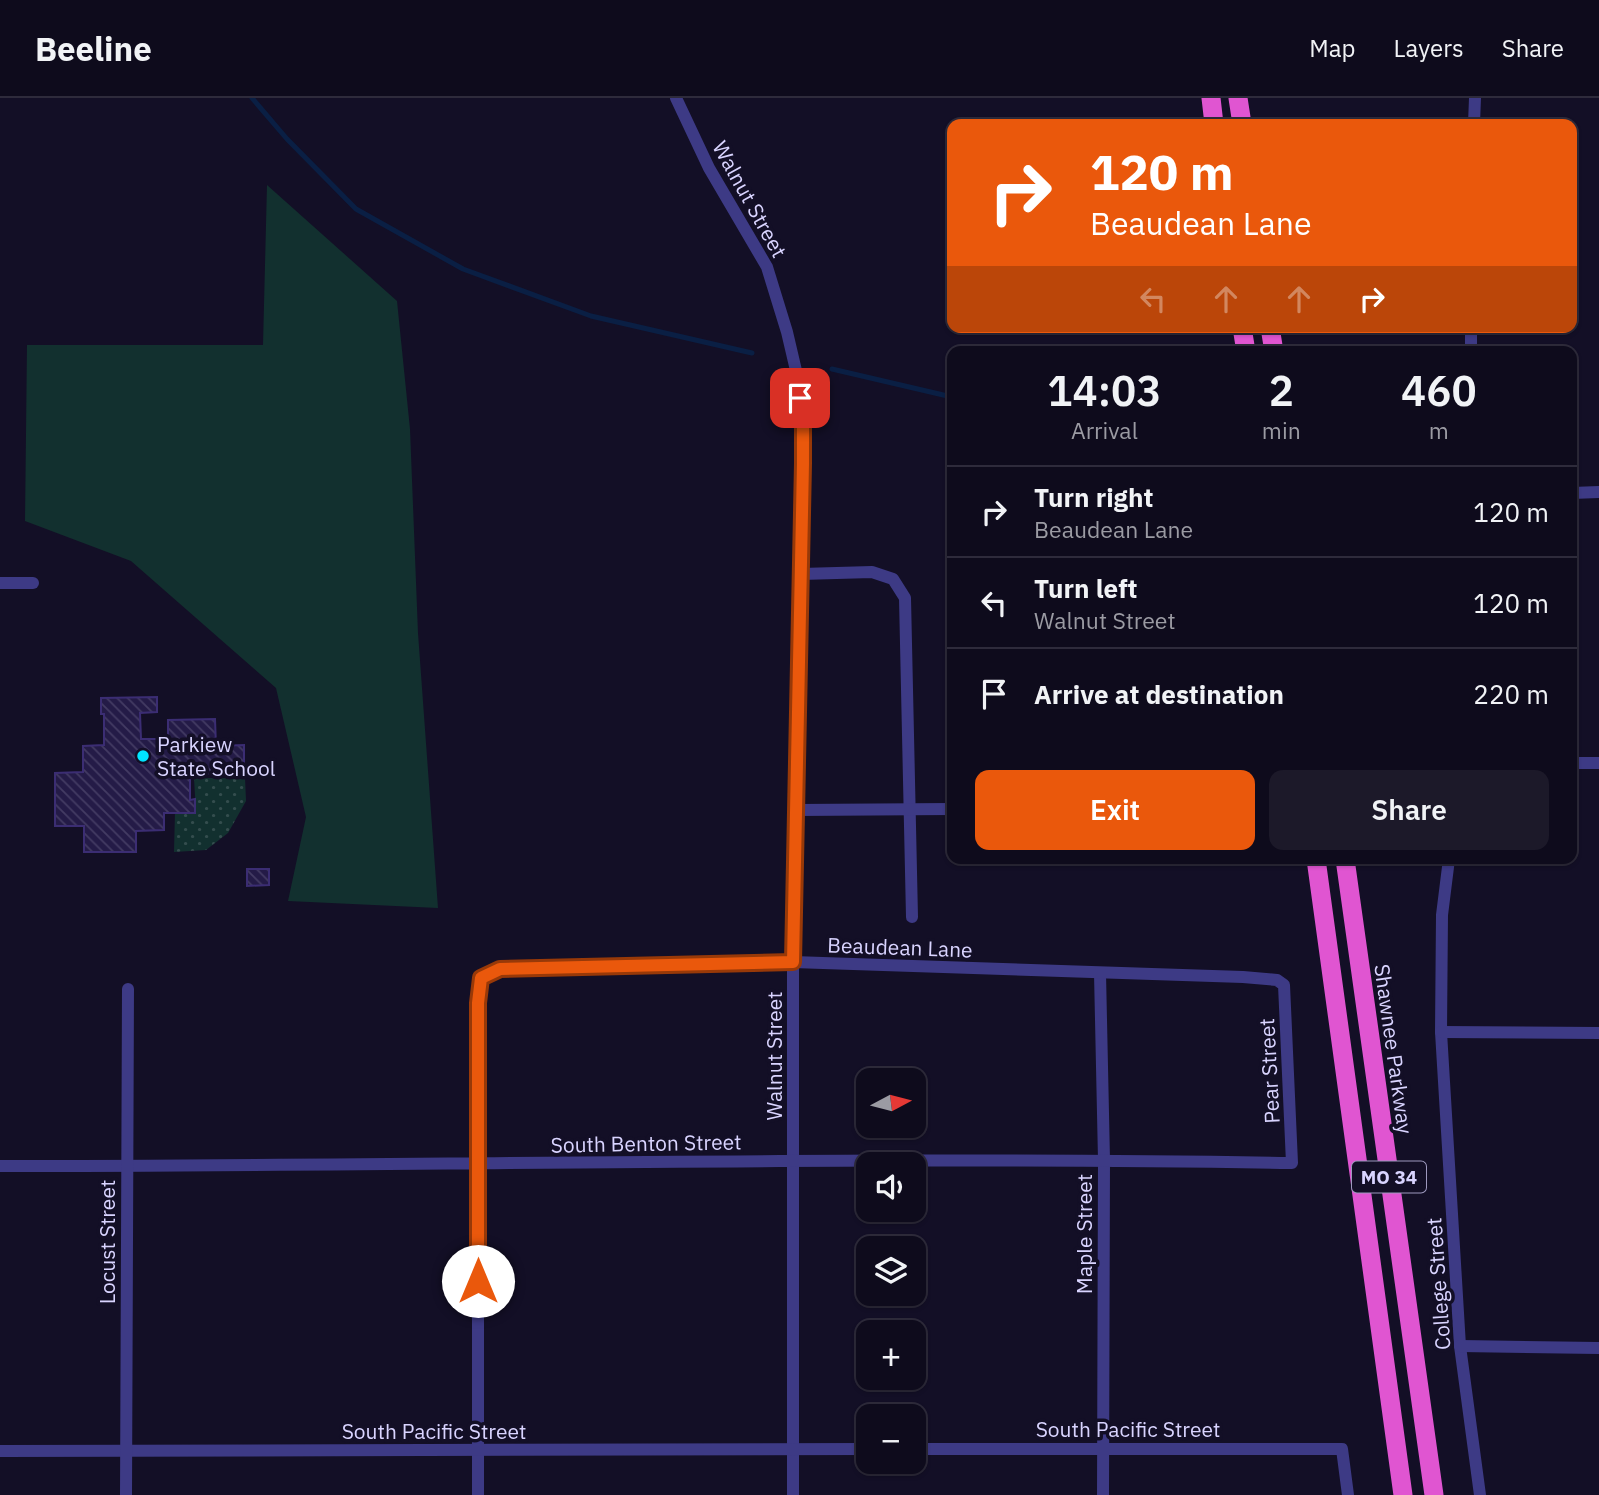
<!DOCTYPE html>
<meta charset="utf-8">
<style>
body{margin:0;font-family:"IBM Plex Sans",sans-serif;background:#1c1929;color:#f1f3f6;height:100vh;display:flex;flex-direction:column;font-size:26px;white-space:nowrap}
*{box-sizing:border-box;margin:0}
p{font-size:23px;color:#9b9ba3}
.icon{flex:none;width:38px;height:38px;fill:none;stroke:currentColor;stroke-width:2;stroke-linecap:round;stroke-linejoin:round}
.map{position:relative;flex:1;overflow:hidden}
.drawer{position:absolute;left:947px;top:248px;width:630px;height:518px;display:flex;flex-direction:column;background:#0e0b1c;border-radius:14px;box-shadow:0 2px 5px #0004,0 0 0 2px #2e2b3b}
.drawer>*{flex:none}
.top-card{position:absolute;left:947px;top:21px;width:630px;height:214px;border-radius:14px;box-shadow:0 2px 5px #0004,0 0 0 2px #2e2b3b;background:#ea580c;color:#fff;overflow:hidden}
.needle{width:46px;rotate:83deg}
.buttons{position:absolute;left:856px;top:970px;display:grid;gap:14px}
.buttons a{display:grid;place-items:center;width:70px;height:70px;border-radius:14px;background:#0e0b1c;box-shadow:0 2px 5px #0004,0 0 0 2px #2e2b3b;font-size:35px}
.pin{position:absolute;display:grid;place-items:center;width:60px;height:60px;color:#fff;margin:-30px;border-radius:14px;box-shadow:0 4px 10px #0006}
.me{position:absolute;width:77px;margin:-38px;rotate:0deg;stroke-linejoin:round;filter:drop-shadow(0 0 5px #0008)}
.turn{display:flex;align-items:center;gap:24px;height:147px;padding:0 28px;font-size:32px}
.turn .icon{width:91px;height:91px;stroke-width:2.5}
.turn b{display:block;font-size:49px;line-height:60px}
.lanes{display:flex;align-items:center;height:66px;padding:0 28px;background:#0003;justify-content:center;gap:35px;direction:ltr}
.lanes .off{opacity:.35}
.eta{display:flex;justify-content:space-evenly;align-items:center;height:119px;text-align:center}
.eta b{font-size:42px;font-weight:600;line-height:49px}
.button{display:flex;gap:14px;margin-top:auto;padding:14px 28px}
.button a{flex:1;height:80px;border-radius:14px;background:#ea580c;color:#fff;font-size:28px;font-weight:600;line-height:80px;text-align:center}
.button a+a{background:#1c1929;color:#f1f3f6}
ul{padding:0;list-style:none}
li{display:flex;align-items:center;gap:21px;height:91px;padding:0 28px;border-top:2px solid #2e2b3b}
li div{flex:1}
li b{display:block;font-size:26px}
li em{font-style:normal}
header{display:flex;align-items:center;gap:42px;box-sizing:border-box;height:98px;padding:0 35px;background:#0e0b1c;border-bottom:2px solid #2e2b3b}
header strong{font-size:33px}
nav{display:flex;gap:38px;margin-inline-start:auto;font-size:24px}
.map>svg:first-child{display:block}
.green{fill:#12302f}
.park{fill:url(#park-dots)}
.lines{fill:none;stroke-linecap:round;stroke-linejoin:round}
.stream{stroke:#0a1f44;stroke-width:5}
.building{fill:url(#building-back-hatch);stroke:#3b2d73;stroke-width:2}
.minor{stroke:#3d3a85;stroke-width:12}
.trunk{stroke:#e055d1;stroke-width:19}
.route-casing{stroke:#983908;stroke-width:18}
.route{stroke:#ea580c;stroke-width:12}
.poi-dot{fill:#00e5ff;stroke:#130f26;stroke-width:2.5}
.labels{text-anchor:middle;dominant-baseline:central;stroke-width:7;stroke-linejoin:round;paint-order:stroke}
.shield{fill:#130f26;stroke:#9e99be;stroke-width:2}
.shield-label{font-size:19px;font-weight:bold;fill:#d9d4ff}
.street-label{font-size:21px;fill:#d9d4ff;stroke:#130f26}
.poi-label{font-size:21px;fill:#d9d4ff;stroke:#130f26;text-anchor:start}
</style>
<header>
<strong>Beeline</strong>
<nav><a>Map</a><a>Layers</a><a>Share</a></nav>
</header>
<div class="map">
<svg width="1599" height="1397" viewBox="0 0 1599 1397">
<defs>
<pattern id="park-dots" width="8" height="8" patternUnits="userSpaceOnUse" patternTransform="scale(1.75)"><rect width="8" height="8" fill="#12302f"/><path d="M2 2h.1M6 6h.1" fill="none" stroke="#344d4e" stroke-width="1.8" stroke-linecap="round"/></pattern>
<pattern id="building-back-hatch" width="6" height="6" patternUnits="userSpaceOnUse" patternTransform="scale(1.75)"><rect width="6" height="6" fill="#241b47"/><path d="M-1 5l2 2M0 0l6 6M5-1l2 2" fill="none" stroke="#433b63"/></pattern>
</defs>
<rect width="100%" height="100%" fill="#130f26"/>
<polygon class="green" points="267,87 397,203 410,331 418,535 438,810 288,803 306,719 276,590 131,463 25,423 27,247 263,247"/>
<polygon class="park" points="194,680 245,680 246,703 228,735 206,752 174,754 175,715 196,714"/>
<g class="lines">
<g class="stream">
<polyline points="252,0 287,41 356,111 463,171 591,218 752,255"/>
<polyline points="832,271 952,299"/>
</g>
</g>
<g class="building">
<polygon points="157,599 157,614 140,615 141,641 168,641 168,622 215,621 216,648 244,647 244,668 235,669 235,675 190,676 190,702 195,701 195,715 164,715 164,732 136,733 136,754 84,754 84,728 55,728 55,675 83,674 83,648 104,647 104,616 101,616 101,600"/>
<polygon points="247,771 269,771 269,787 247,788"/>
</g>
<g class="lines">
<g class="minor">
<polyline points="676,0 709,70 767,169 787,234 798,281 803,324 793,864 793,1397"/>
<polyline points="1474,26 1475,0"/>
<polyline points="1471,254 1471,229"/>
<polyline points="1572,395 1599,394"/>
<polyline points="801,476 872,474 893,481 905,500 912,819"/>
<polyline points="0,485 33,485"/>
<polyline points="1572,665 1599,665"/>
<polyline points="796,712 952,711"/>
<polyline points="1449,761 1442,817 1441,934 1460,1248 1480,1397"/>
<polyline points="1100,875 1104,1062 1103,1397"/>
<polyline points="1441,934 1599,935"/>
<path d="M0,1068C431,1068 861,1058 1292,1065L1284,887L1277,882L1243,879L793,864L500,871L481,880L478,905V1397"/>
<polyline points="1460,1248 1599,1250"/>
<polyline points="914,1351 1342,1351 1348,1397"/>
<polyline points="0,1353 868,1351"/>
<polyline points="126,1397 128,891"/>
</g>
<g class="trunk">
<polyline points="1211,0 1214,26"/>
<polyline points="1238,0 1242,26"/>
<polyline points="1242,229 1246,254"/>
<polyline points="1270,229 1274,254"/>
<polyline points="1316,761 1403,1397"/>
<polyline points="1345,761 1434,1397"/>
</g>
</g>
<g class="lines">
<defs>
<polyline id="route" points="478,1183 478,905 481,880 500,871 793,864 803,365 803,324 800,300"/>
</defs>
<use href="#route" class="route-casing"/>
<use href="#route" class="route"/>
</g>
<circle class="poi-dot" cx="143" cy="658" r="7"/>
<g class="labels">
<rect class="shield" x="1352" y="1063.5" width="74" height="31" rx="5"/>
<g class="shield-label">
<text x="1389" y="1079">MO 34</text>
</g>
<g class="street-label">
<text transform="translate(750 101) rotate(61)">Walnut Street</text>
<text transform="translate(900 849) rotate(2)">Beaudean Lane</text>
<text transform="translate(1394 951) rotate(82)">Shawnee Parkway</text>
<text transform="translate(774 958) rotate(-90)">Walnut Street</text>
<text transform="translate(1269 973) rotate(-93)">Pear Street</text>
<text transform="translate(646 1045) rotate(-1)">South Benton Street</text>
<text transform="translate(1084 1136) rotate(-90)">Maple Street</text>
<text transform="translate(107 1144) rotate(-90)">Locust Street</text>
<text transform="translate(1438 1186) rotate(-94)">College Street</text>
<text x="1128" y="1331">South Pacific Street</text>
<text x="434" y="1333">South Pacific Street</text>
</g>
<g class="poi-label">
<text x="157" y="646">Parkiew<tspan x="157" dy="24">State School</tspan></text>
</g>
</g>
</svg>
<div class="buttons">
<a><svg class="needle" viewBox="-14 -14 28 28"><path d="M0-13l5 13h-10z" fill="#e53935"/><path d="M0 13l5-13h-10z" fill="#9b9ba3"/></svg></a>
<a><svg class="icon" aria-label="sound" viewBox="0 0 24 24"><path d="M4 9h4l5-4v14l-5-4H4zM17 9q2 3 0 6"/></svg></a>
<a><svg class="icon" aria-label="layers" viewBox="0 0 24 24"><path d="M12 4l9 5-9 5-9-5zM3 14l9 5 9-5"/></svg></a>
<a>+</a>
<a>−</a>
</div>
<div class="pin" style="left:800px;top:300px;background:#d93025"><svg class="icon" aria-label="arrive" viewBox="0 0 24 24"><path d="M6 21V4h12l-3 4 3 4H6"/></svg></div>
<svg class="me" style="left:478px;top:1183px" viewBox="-20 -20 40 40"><circle r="19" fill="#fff"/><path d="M0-13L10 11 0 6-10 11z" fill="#ea580c"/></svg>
<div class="top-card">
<div class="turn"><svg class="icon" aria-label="right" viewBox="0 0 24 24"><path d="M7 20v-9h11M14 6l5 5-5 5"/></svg><div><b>120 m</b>Beaudean Lane</div></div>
<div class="lanes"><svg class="icon off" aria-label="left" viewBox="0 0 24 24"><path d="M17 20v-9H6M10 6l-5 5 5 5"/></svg><svg class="icon off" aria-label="ahead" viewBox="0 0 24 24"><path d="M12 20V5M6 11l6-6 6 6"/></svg><svg class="icon off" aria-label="ahead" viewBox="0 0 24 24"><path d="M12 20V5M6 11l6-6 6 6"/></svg><svg class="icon" aria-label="right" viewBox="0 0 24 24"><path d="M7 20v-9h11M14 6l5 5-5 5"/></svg></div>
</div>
<section class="drawer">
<div class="eta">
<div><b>14:03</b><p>Arrival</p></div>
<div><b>2</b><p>min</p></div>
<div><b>460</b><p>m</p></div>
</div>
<ul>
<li><svg class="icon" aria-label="right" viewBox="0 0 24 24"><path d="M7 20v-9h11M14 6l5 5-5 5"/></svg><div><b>Turn right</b><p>Beaudean Lane</p></div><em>120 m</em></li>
<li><svg class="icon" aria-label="left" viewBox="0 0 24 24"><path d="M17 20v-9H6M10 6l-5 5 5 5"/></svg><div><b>Turn left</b><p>Walnut Street</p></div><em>120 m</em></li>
<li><svg class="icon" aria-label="arrive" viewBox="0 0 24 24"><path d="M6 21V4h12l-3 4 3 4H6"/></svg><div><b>Arrive at destination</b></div><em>220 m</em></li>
</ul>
<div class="button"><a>Exit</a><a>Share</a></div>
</section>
</div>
